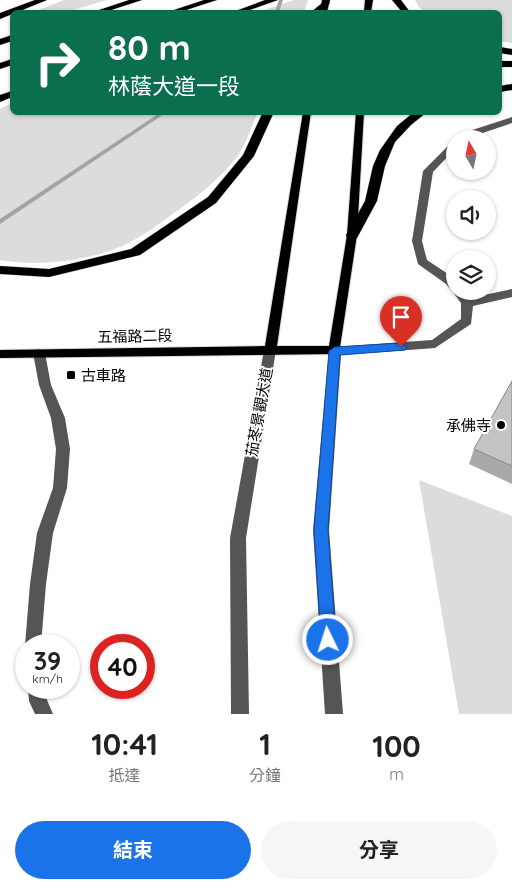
<!DOCTYPE html>
<html lang="zh-TW">
<meta charset="utf-8">
<style>
body{margin:0;font-family:Quicksand,"Noto Sans TC",sans-serif;background:#f6f6f6;color:#222;height:100vh;display:flex;flex-direction:column;font-size:19px;white-space:nowrap}
*{box-sizing:border-box;margin:0}
p{font-size:16px;color:#767676}
.icon{flex:none;width:28px;height:28px;fill:none;stroke:currentColor;stroke-width:2;stroke-linecap:round;stroke-linejoin:round}
.map{position:relative;height:714px;overflow:hidden}
.side{display:flex;flex-direction:column;background:#fff;flex:1}
.side>*{flex:none}
.hud{position:absolute;left:10px;top:10px;width:492px;height:105px;border-radius:8px;box-shadow:0 1px 4px #0004;background:#0b6e4f;color:#fff;overflow:hidden}
.needle{width:32px;rotate:351deg}
.fabs{position:absolute;left:446px;top:130px;display:grid;gap:10px}
.fabs a{display:grid;place-items:center;width:50px;height:50px;border-radius:50%;background:#fff;box-shadow:0 1px 4px #0004;font-size:25px}
.speed{position:absolute;left:15px;top:634px;display:flex;gap:10px;font-size:25px;font-weight:700;text-align:center}
.speed>*{display:grid;place-content:center;width:65px;height:65px;border-radius:50%;background:#fff;box-shadow:0 1px 4px #0004;line-height:1}
.speed small{font-size:12px;font-weight:400}
.speed .limit{border:8px solid #d22;background:#fff;color:#111}
.pin{position:absolute;display:grid;place-items:center;width:42px;height:42px;color:#fff;margin:-51px -21px;border-radius:50% 50% 50% 0;rotate:-45deg;box-shadow:0 0 5px #0007}
.pin .icon{rotate:45deg}
.me{position:absolute;width:55px;margin:-28px;rotate:356deg;stroke-linejoin:round;filter:drop-shadow(0 0 4px #0008)}
.turn{display:flex;align-items:center;gap:18px;height:105px;padding:0 15px;font-size:22px}
.turn .icon{width:65px;height:65px;stroke-width:2.5}
.turn b{display:block;font-size:35px;line-height:42px}
.eta{display:flex;justify-content:space-evenly;align-items:center;height:85px;text-align:center}
.eta b{font-size:30px;font-weight:700;line-height:35px}
.cta{display:flex;gap:10px;margin-top:auto;padding:10px 15px}
.cta a{flex:1;height:58px;border-radius:30px;background:#1a73e8;color:#fff;font-size:20px;font-weight:700;line-height:58px;text-align:center}
.cta a+a{background:#f6f6f6;color:#222}
.map>svg:first-child{display:block}
.green{fill:#dcdcdc}
.lines{fill:none;stroke-linecap:round;stroke-linejoin:round}
.stream{fill:#a3a3a3;fill-rule:evenodd}
.major-casing{stroke:#dbdbdb;stroke-width:2}
.highway-casing{stroke:#dbdbdb;stroke-width:1}
.minor{fill:#555;fill-rule:evenodd}
.major{fill:#000;fill-rule:evenodd}
.highway{fill:#000;fill-rule:evenodd}
.wall{fill:#a9a9a9}
.building{fill:#c4c4c4;stroke:#898989}
.route{fill:#1a73e8;stroke:#114b97}
.poi-dot{fill:#000;stroke:#fff;stroke-width:2}
.labels{text-anchor:middle;dominant-baseline:central;stroke-width:4;stroke-linejoin:round;paint-order:stroke}
.street-label{font-size:15px;fill:#000;stroke:#fff}
.poi-label{font-size:15px;fill:#000;stroke:#fff;text-anchor:start}
</style>
<div class="map">
<svg width="512" height="714" viewBox="0 0 512 714">
<rect width="100%" height="100%" fill="#fff"/>
<g class="green">
<polygon points="64,0 107,0 66,12 33,12"/>
<polygon points="294,0 308,0 304,12 259,12"/>
<polygon points="415,0 512,0 512,43 500,41 500,12 425,12 418,6"/>
<path d="M12,103V112L258,113C251,126 246,145 237,157C221,177 201,194 181,208C164,220 148,233 130,242C95,261 39,267 0,260V109Z"/>
<polygon points="419,480 512,516 512,714 459,714"/>
</g>
<g class="lines">
<g class="stream">
<polygon points="279,0 283,0 279,12 275,12"/>
<polygon points="161,112 167,112 0,224 0,219"/>
</g>
<defs>
<g id="major">
<polygon points="322,0 330,0 327,12 320,12"/>
<polygon points="365,0 373,0 371,12 364,12"/>
<polygon points="303,112 311,112 277,346 329,346 347,235 356,112 364,112 357,235 339,354 0,358 0,350 265,346"/>
</g>
<g id="highway">
<polygon points="35,0 47,0 0,19 0,13"/>
<polygon points="129,0 142,0 105,12 93,12"/>
<polygon points="204,0 217,0 180,12 168,12"/>
<polygon points="265,0 278,0 244,12 233,12"/>
<polygon points="326,0 330,3 320,12 311,12"/>
<polygon points="392,0 401,0 410,12 402,12"/>
<polygon points="12,35 12,41 0,45 0,39"/>
<polygon points="500,47 512,49 512,55 500,53"/>
<polygon points="12,59 12,65 0,69 0,63"/>
<rect x="500" y="61" width="12" height="6"/>
<polygon points="512,84 512,90 500,92 500,86"/>
<polygon points="12,91 12,97 0,102 0,95"/>
<polygon points="263,112 274,112 254,156 216,203 140,255 49,277 0,274 0,266 49,269 131,249 208,197 243,155"/>
<polygon points="414,112 427,112 411,125 395,142 385,166 377,201 357,238 347,238 346,235 365,201 373,166 380,150 397,126"/>
</g>
</defs>
<use href="#major" class="major-casing"/>
<use href="#highway" class="highway-casing"/>
<g class="minor">
<polygon points="512,117 512,123 465,139 456,139 460,134"/>
<polygon points="455,141 455,149 433,172 422,241 427,260 454,278 455,291 464,291 470,298 512,289 512,297 473,306 471,324 435,348 341,355 329,530 343,714 325,714 313,530 329,351 335,347 432,340 461,319 461,303 452,291 446,284 418,264 412,241 423,171 452,142"/>
<polygon points="270,346 276,350 246,538 249,714 231,714 230,538 264,350"/>
<polygon points="39,349 45,353 51,385 65,418 70,449 67,488 53,533 46,584 41,645 26,645 26,649 25,645 30,584 37,533 53,488 56,449 51,418 39,385 33,353"/>
<polygon points="28,688 46,688 47,700 53,714 35,714 29,701"/>
</g>
<use href="#major" class="major"/>
<use href="#highway" class="highway"/>
</g>
<polygon class="wall" points="512,381 512,484 469,464 474,449"/>
<polygon class="building" points="512,381 512,466 474,449"/>
<polygon class="route" points="401,343 407,347 405,350 340,355 328,530 336,640 334,646 328,648 323,646 321,640 314,530 329,351 335,347"/>
<g class="poi-dot">
<rect x="66" y="370" width="10" height="10" rx="2.5"/>
<circle cx="501" cy="425" r="5"/>
</g>
<g class="labels">
<g class="street-label">
<text transform="translate(135 336) rotate(-1)">五福路二段</text>
<text transform="translate(259 412) rotate(-80)">茄苳景觀大道</text>
</g>
<g class="poi-label">
<text x="81" y="375">古車路</text>
<text x="491" y="425" text-anchor="end">承佛寺</text>
</g>
</g>
</svg>
<div class="fabs">
<a><svg class="needle" viewBox="-14 -14 28 28"><path d="M0-13l5 13h-10z" fill="#e53935"/><path d="M0 13l5-13h-10z" fill="#767676"/></svg></a>
<a><svg class="icon" aria-label="sound" viewBox="0 0 24 24"><path d="M4 9h4l5-4v14l-5-4H4zM17 9q2 3 0 6"/></svg></a>
<a><svg class="icon" aria-label="layers" viewBox="0 0 24 24"><path d="M12 4l9 5-9 5-9-5zM3 14l9 5 9-5"/></svg></a>
</div>
<div class="speed"><div>39<small>km/h</small></div><div class="limit">40</div></div>
<div class="pin" style="left:401px;top:347px;background:#d93025"><svg class="icon" aria-label="arrive" viewBox="0 0 24 24"><path d="M6 21V4h12l-3 4 3 4H6"/></svg></div>
<svg class="me" style="left:328px;top:640px" viewBox="-20 -20 40 40"><circle r="17" fill="#1a73e8" stroke="#fff" stroke-width="3"/><path d="M0-11L8 9 0 5-8 9z" fill="#fff"/></svg>
<div class="hud">
<div class="turn"><svg class="icon" aria-label="right" viewBox="0 0 24 24"><path d="M7 20v-9h11M14 6l5 5-5 5"/></svg><div><b>80 m</b>林蔭大道一段</div></div>
</div>
</div>
<section class="side">
<div class="eta">
<div><b>10:41</b><p>抵達</p></div>
<div><b>1</b><p>分鐘</p></div>
<div><b>100</b><p>m</p></div>
</div>
<div class="cta"><a>結束</a><a>分享</a></div>
</section>
